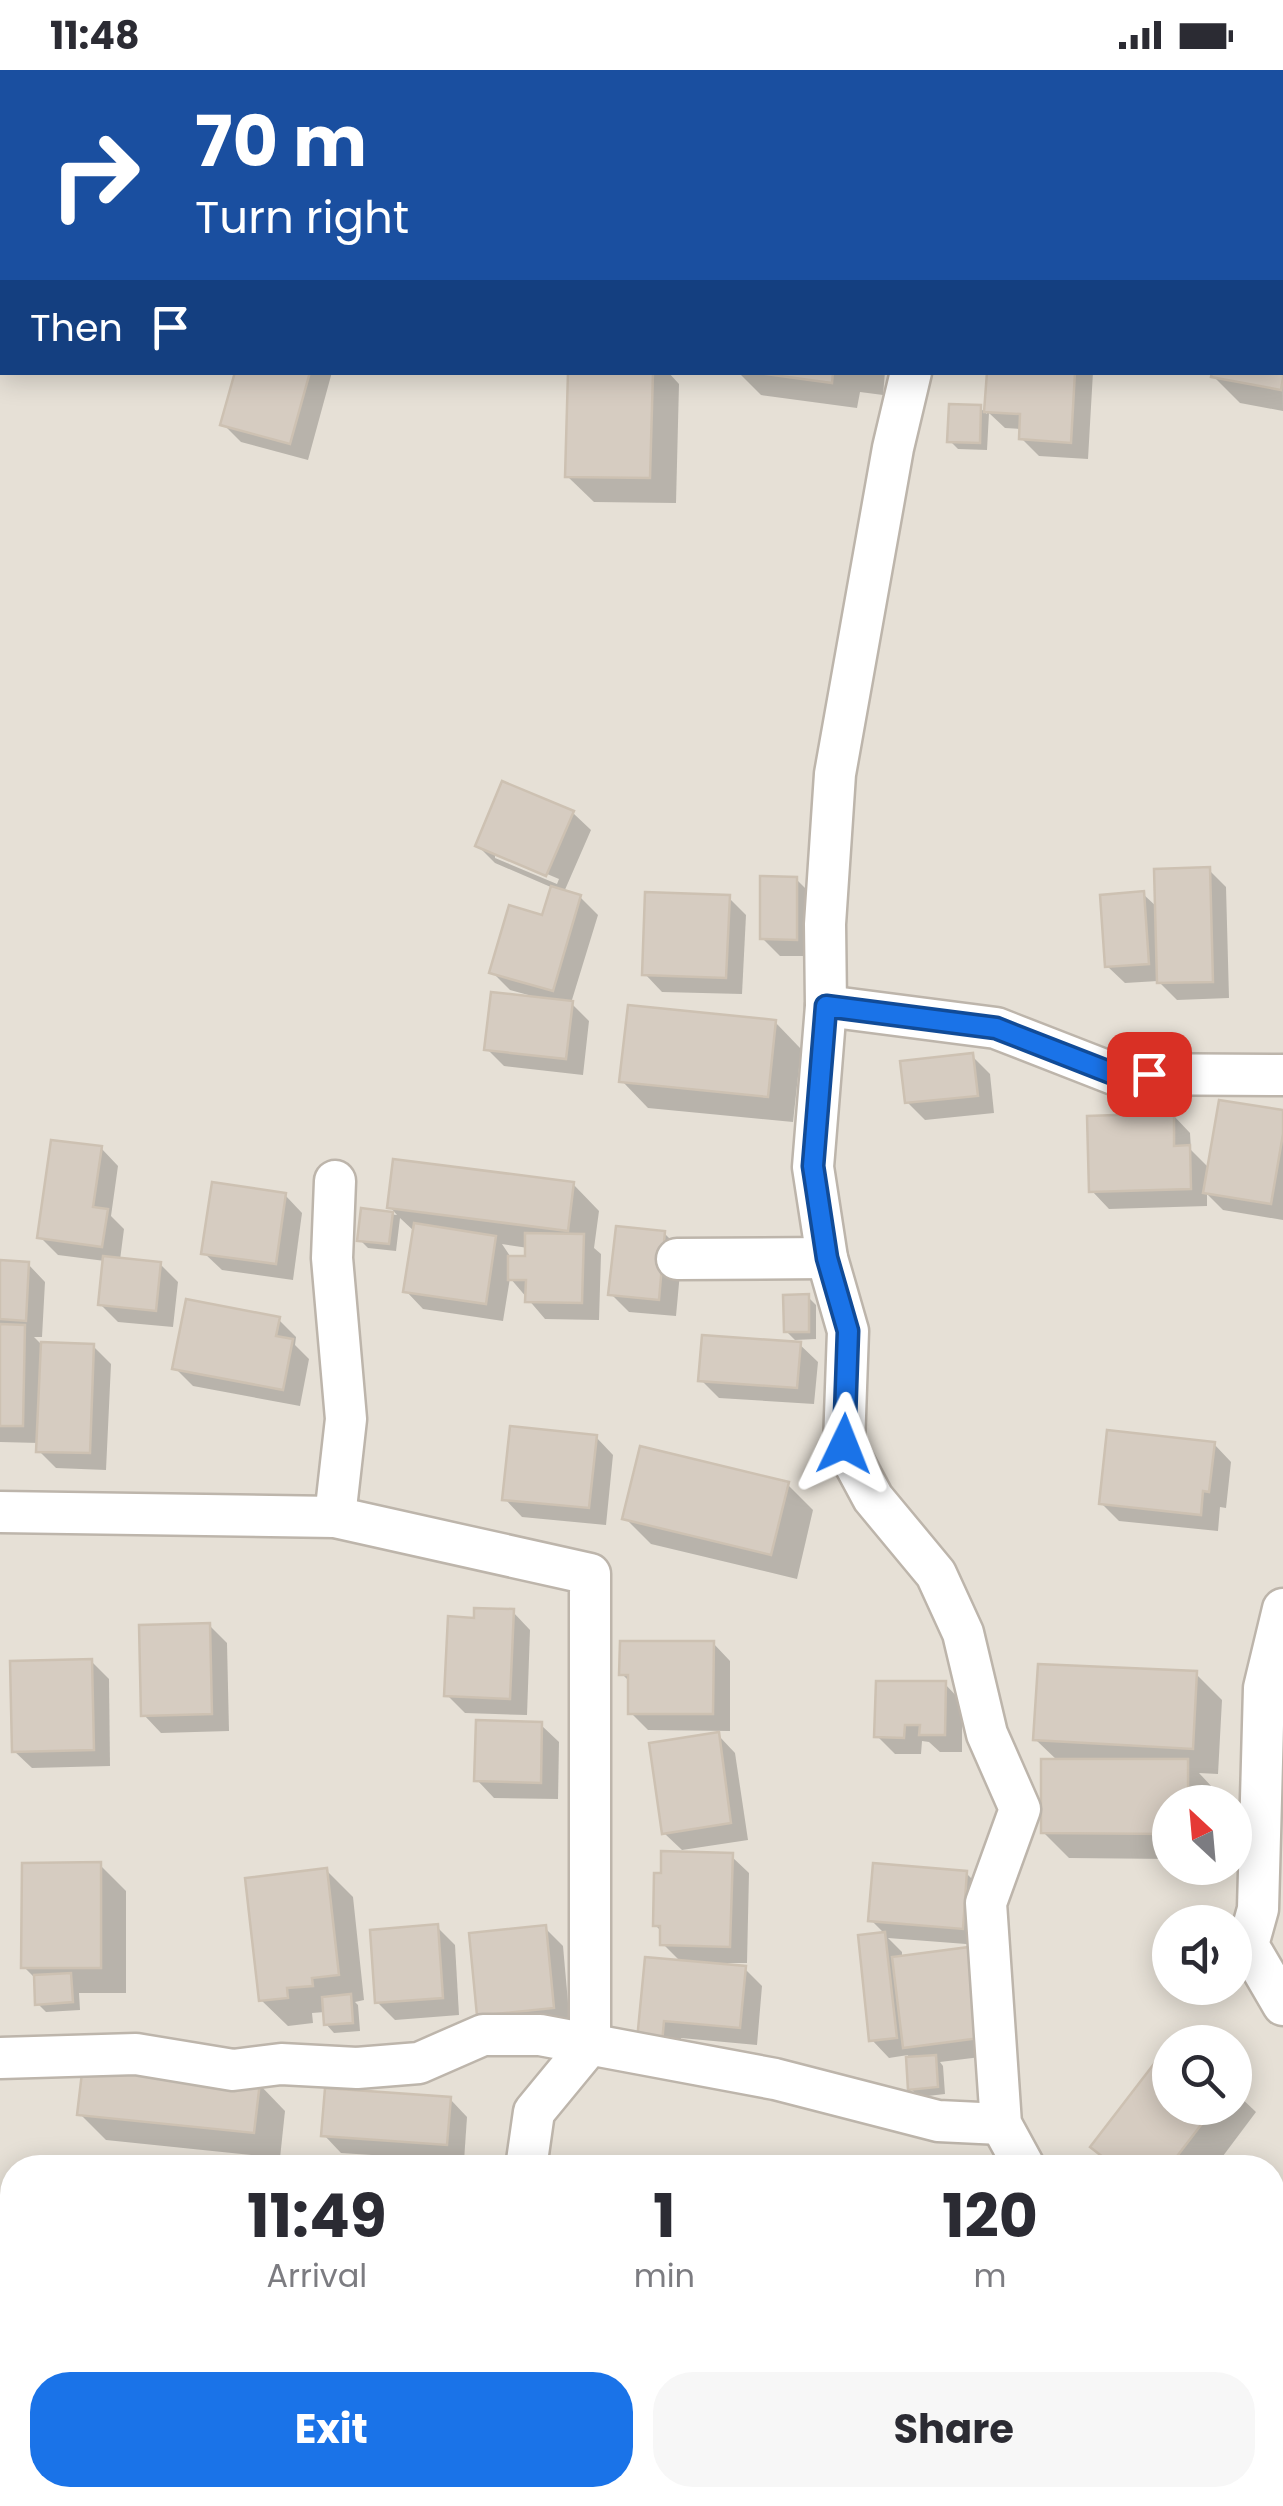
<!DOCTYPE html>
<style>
body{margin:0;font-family:Poppins,sans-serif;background:#f7f7f7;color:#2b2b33;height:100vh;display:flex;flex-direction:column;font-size:38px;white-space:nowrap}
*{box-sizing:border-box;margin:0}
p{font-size:32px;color:#7c7c81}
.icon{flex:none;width:55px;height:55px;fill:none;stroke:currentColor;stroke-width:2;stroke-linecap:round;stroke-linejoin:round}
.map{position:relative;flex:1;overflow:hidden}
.sheet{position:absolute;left:0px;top:2085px;width:1285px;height:352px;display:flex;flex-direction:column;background:#fff;border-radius:40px 40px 0 0;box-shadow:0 5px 25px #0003}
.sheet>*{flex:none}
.guide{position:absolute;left:0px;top:0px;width:1285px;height:305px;box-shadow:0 5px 25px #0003;background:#1a4fa0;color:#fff;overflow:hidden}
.needle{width:65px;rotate:334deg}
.tools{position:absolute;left:1152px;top:1715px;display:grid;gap:20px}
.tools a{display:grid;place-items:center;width:100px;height:100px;border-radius:50%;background:#fff;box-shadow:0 5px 25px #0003;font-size:50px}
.pin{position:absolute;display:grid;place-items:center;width:85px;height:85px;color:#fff;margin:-42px;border-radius:20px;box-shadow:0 5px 15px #0006}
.me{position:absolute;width:110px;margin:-55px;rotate:2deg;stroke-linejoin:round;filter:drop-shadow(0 0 8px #0008)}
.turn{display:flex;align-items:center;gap:35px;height:210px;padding:0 30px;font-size:45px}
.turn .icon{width:130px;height:130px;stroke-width:2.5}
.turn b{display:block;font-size:70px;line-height:85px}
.then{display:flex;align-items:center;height:95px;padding:0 30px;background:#0003;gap:20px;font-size:38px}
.eta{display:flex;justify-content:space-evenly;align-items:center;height:170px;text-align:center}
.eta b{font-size:60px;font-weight:700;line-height:70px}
.cta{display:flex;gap:20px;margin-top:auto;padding:20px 30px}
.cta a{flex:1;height:115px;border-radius:40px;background:#1a73e8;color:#fff;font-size:40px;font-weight:700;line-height:115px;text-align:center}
.cta a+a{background:#f7f7f7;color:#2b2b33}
.status{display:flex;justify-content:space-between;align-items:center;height:70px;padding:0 50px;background:#fff;direction:ltr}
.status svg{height:28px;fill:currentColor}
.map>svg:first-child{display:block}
.residential{fill:#e6e0d6;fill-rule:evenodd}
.shadow{fill:#0003;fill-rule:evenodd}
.building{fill:#d6ccc1;stroke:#cdc1b2;stroke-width:2.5}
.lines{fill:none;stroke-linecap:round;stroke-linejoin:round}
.street-casing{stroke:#bdb5ab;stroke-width:45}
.street{stroke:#fff;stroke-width:40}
.route-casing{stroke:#114b97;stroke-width:25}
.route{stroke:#1a73e8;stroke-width:18}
</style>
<div class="status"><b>11:48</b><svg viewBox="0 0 49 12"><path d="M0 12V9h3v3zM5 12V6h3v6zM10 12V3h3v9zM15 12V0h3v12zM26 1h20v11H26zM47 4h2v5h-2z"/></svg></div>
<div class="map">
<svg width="1283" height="2436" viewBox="0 0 1283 2436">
<rect width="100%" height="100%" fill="#f2eee8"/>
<path class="residential" d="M0,0H1283V2436H0ZM2,2H1282V302H2ZM1170,1732H1235V1798H1170ZM1170,1852H1235V1918H1170ZM1170,1972H1235V2038H1170ZM12,2098H1272V2425H12Z"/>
<g class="shadow">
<polygon points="3,0 150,0 150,2"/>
<polygon points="296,0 415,0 414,2"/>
<polygon points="517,0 708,0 711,2 517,2"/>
<polygon points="773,0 821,0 833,2 772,2"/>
<polygon points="1071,0 1168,0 1167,2"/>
<rect x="0" y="9" width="2" height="92"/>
<polygon points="0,140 2,141 2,241 0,240"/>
<polygon points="1282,208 1283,341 1240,333 1214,307 1282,302"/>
<polygon points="238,302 332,302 308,390 241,372 223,354"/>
<polygon points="570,302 668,302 679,314 676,433 594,432 567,406"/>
<polygon points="738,302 885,302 883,325 860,322 857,338 761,325"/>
<polygon points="989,302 1093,302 1088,389 1039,386 1021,368 1022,359 1005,358 989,343 987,380 958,379 950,371 980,338 987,344"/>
<path d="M573,743L591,760L564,822L580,827L598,845L571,933L589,951L583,1005L504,996L487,979L532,926L510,920L492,902L543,848L553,818L495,793L478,776ZM495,782L559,809L557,814L495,788Z"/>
<polygon points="1208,799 1226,817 1229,928 1177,930 1158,911 1125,913 1107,896 1143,824 1158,838"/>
<polygon points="796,809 814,827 814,886 780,886 762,868"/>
<polygon points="728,827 746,845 742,924 662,922 645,904"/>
<polygon points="775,952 801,979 793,1052 648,1038 622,1011"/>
<polygon points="972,986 990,1004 994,1043 925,1050 907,1032"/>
<polygon points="1283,1043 1283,1150 1223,1140 1207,1124 1207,1136 1109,1139 1092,1121 1173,1045 1190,1063 1191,1080 1210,1099"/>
<polygon points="101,1078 118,1096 111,1146 124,1159 120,1190 160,1194 178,1212 173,1257 118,1252 100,1234 105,1191 58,1185 40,1167"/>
<path d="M573,1114L599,1141L594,1178L601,1184L599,1250L545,1249L510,1208L503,1251L423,1239L406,1221L415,1162L400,1148L396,1181L368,1178L360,1170L363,1141L397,1145L390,1137ZM502,1174L528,1178V1189H512Z"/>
<polygon points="285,1125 302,1143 293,1210 222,1200 204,1183"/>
<polygon points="664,1163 682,1181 676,1246 629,1242 611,1224"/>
<polygon points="0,1193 28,1194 45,1212 42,1267 34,1267 42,1275 93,1276 111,1294 106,1400 56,1398 39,1381 39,1373 0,1372"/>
<polygon points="808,1227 816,1235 816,1269 795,1270 818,1292 814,1334 719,1328 701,1310 799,1274 786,1261"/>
<polygon points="278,1249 296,1267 295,1275 309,1289 300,1336 193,1316 175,1298"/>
<polygon points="596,1367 613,1385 606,1455 522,1447 505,1429"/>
<polygon points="1214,1374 1231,1392 1226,1438 1220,1437 1218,1461 1119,1451 1101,1433"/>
<polygon points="787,1414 813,1440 797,1509 651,1474 625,1448"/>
<polygon points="513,1542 530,1560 527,1645 465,1643 447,1625 476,1551"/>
<polygon points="209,1555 227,1573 229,1661 161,1663 144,1645"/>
<polygon points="713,1573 730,1591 730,1661 648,1660 631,1643 631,1613 622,1604"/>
<polygon points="91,1591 109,1609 110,1696 32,1698 14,1681"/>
<polygon points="1196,1604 1222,1630 1218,1704 1199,1703 1213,1718 1213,1732 1170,1732 1170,1789 1069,1788 1043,1762 1058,1691 1036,1670"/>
<polygon points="945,1614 962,1632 962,1682 940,1682 929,1672 922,1671 921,1684 895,1684 877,1666"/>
<polygon points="541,1655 559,1672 558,1729 494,1728 477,1710"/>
<polygon points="718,1665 735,1683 748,1770 682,1780 664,1763"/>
<polygon points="731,1786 749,1803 747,1893 727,1893 727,1897 745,1899 762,1916 757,1975 681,1968 679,1989 640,1969 682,1893 663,1874 663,1863 655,1855"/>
<polygon points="100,1795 126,1821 126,1923 79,1923 80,1940 46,1942 38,1934 37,1910 24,1897"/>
<polygon points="327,1801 353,1827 364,1930 355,1932 358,1935 360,1961 334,1963 326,1954 325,1942 312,1943 313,1953 288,1956 261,1930"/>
<polygon points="966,1803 984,1821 979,1875 888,1868 902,1882 902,1888 997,1985 940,1992 943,1996 945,2024 919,2027 911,2019 908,1985 889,1988 872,1970 885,1864 871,1850"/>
<polygon points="437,1857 455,1875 459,1945 395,1950 377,1932"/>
<polygon points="545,1858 563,1876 570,1955 480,1945"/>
<polygon points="1170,1976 1170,2038 1235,2038 1235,2007 1243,2016 1237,2024 1256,2042 1214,2098 1114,2098 1093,2077"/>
<polygon points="259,2014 285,2041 280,2088 106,2070 80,2044"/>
<polygon points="450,2029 467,2047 464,2091 341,2083 324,2065"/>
<polygon points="1283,2160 1283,2292 1272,2285 1272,2172"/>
<polygon points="31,2425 235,2425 233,2436 30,2436"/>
<polygon points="1140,2425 1235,2425 1232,2436 1137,2436"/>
</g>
<g class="building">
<polygon points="515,0 682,0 514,2"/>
<polygon points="1282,206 1283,308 1281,320 1211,307 1212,302 1282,302"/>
<polygon points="235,302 310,302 290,374 220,355"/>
<polygon points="568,302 653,302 650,408 565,407"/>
<polygon points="751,302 833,302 832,313"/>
<polygon points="987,302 1075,302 1071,373 1019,369 1020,344 984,342"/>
<polygon points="949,334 981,335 980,373 947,372"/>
<polygon points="502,711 574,741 546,806 475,776"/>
<polygon points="1210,797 1213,912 1157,913 1154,799"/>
<polygon points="760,806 797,807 797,870 760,869"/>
<polygon points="551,816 581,825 553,921 489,903 509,835 542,845"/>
<polygon points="1144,821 1149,894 1105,897 1100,825"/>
<polygon points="645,822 730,825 726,908 642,905"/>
<polygon points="491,922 573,931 566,989 484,980"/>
<polygon points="628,935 776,950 768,1027 619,1012"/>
<polygon points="973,983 978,1026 905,1033 900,991"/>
<polygon points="1219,1030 1283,1040 1283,1064 1271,1134 1203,1123"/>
<polygon points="1174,1043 1174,1076 1190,1075 1191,1119 1089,1122 1087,1046"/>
<polygon points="51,1070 102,1076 93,1137 108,1139 102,1177 37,1168"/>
<polygon points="393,1089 574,1112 568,1161 387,1138"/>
<polygon points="212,1112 286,1123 276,1194 201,1184"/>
<polygon points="361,1138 393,1142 389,1174 357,1171"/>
<polygon points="414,1153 496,1166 486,1234 403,1222"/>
<polygon points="616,1156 665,1161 659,1230 608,1225"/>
<polygon points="525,1163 584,1164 582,1233 525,1232 526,1210 508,1210 508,1186 525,1186"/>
<polygon points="103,1186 161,1192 156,1241 98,1235"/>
<polygon points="0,1190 29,1192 26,1251 0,1249"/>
<polygon points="809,1224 809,1262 784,1262 783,1225"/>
<polygon points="186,1229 280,1247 276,1266 293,1269 283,1320 172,1299"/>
<polygon points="0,1254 25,1255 23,1356 0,1356"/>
<polygon points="702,1265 801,1272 797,1318 698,1311"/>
<polygon points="41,1272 94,1274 90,1383 36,1382"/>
<polygon points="510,1356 597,1365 589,1438 502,1430"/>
<polygon points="1107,1360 1215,1372 1209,1422 1203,1421 1201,1445 1099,1434"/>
<polygon points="640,1376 789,1412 771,1485 622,1449"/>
<polygon points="474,1538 514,1539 510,1629 444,1626 448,1546 474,1548"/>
<polygon points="210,1553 212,1644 141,1646 139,1555"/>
<polygon points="620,1571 714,1571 713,1644 628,1644 628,1605 619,1605"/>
<polygon points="92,1589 94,1680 12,1682 10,1591"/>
<polygon points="1038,1594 1197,1601 1193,1679 1033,1670"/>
<polygon points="876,1611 946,1611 945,1665 919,1665 920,1655 905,1655 904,1668 874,1667"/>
<polygon points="476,1650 542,1652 541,1713 474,1711"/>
<polygon points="719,1662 731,1753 662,1764 649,1673"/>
<polygon points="1041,1689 1188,1689 1188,1732 1170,1732 1170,1764 1041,1763"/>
<polygon points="661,1781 733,1783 730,1877 660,1875 660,1856 653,1856 654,1803 661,1803"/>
<polygon points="101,1792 101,1898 21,1898 22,1793"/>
<polygon points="873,1793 967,1801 963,1859 868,1851"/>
<polygon points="327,1798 339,1905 312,1908 313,1916 287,1918 288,1928 259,1931 245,1808"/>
<polygon points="438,1854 443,1928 375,1933 370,1860"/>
<polygon points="546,1855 554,1938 477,1946 469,1863"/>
<polygon points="885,1862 897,1968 869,1971 858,1865"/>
<polygon points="969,1877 980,1968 903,1978 892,1887"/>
<polygon points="645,1887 746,1896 740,1958 664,1951 662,1973 637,1970"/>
<polygon points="71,1903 73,1932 35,1935 34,1905"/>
<polygon points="351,1924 353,1953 324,1955 322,1927"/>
<polygon points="1173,1969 1179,1972 1170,1972 1170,2038 1214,2038 1168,2098 1117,2098 1090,2077"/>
<polygon points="936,1985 938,2017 908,2020 906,1987"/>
<polygon points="83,1994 260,2012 254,2063 77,2045"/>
<polygon points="325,2018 451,2027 447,2075 321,2066"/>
<polygon points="78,2089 144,2098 77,2098"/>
<polygon points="1282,2155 1283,2156 1283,2287 1272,2279 1272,2168"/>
<polygon points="29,2425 146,2425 145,2436 28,2436"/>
<polygon points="159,2425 215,2425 214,2436 157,2436"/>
<polygon points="1137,2425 1214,2425 1211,2436 1134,2436"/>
</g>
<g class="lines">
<defs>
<g id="street">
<polyline points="439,2 439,0"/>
<polyline points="980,2 980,0"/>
<polyline points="911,302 893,378 835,704 825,854 826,936 813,1097 827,1188 848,1261 844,1374 873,1428 936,1504 963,1563 987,1664 1020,1739 986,1833 1001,2054 1025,2098"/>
<polyline points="826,936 996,958 1114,1004 1283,1005"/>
<polyline points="335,1111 332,1188 346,1349 335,1447"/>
<polyline points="677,1189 827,1188"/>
<polyline points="0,1442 335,1447 590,1504 590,1974 534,2042 526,2098"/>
<polyline points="1283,1539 1264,1618 1258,1839 1248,1875 1283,1935"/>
<polyline points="0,1988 136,1984 233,2000 281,1994 357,1998 419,1993 483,1965 540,1965 775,2009 938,2051 1001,2054"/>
<polyline points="462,2436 464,2425"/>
<polyline points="977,2436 982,2425"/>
</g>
</defs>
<use href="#street" class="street-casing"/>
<use href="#street" class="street"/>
</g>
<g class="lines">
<defs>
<polyline id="route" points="844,1374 848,1261 827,1188 813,1096 826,936 996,958 1114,1004 1149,1004"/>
</defs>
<use href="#route" class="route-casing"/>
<use href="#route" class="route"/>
</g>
</svg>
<div class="tools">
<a><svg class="needle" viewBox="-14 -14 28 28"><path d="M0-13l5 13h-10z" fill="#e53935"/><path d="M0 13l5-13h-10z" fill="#7c7c81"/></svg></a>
<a><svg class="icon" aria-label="sound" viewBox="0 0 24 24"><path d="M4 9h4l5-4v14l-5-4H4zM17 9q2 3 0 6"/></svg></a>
<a><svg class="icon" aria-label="search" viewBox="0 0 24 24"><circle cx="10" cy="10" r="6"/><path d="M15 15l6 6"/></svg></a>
</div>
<div class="pin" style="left:1149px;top:1004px;background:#d93025"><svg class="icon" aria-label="arrive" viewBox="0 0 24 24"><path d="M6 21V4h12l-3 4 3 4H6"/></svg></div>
<svg class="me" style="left:844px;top:1374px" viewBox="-20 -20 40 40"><path d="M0-17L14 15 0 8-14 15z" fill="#1a73e8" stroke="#fff" stroke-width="4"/></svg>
<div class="guide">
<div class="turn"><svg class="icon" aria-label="right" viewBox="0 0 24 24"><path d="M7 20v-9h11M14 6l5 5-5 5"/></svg><div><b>70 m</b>Turn right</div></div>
<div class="then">Then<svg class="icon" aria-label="arrive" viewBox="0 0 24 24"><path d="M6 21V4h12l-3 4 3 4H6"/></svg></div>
</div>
<section class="sheet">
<div class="eta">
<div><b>11:49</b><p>Arrival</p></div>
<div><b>1</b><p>min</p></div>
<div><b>120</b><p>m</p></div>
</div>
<div class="cta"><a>Exit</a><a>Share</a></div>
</section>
</div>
